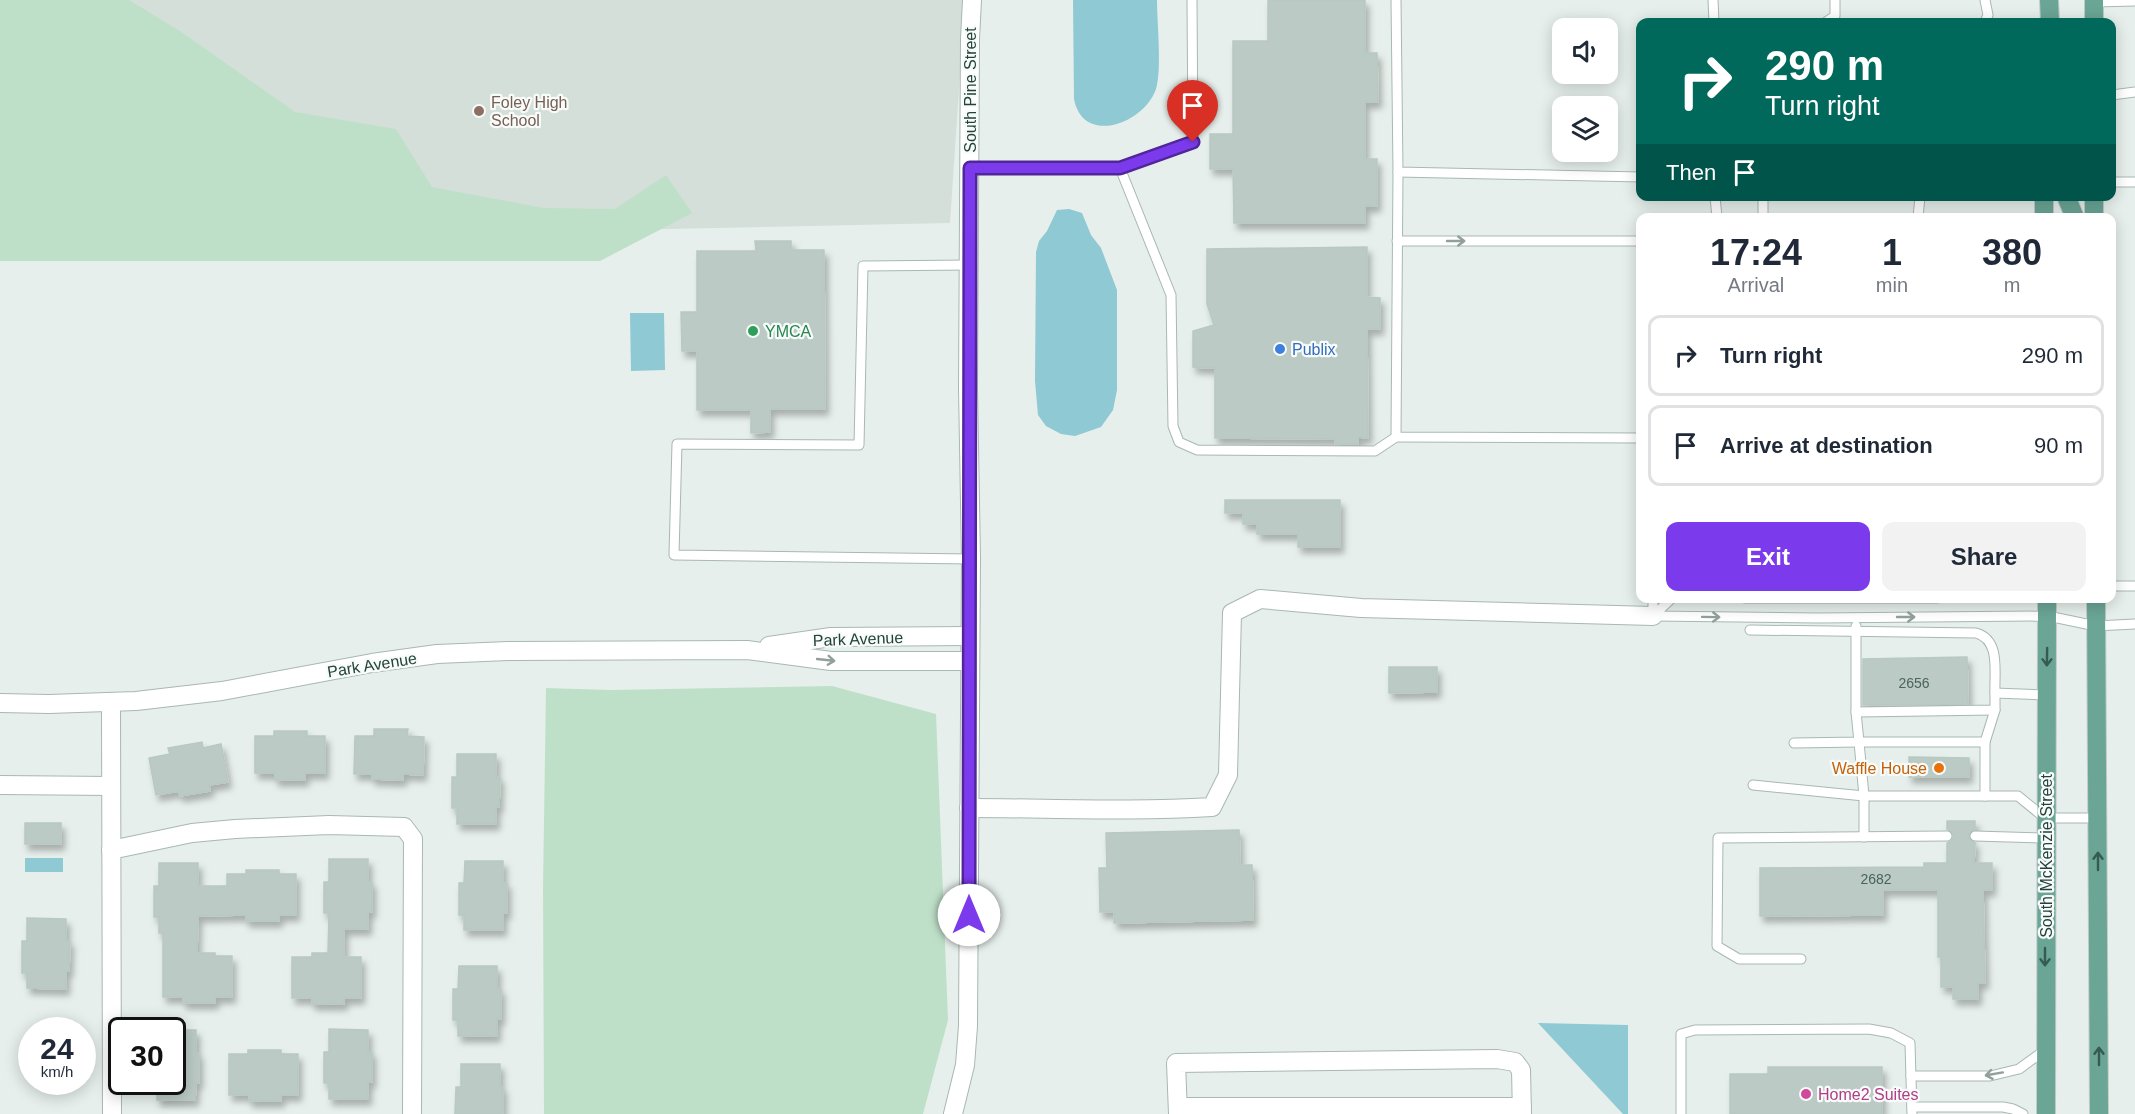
<!DOCTYPE html>
<style>
body{margin:0;font-family:Helvetica,sans-serif;background:#f2f2f3;color:#1f2937;height:100vh;display:flex;flex-direction:column;font-size:22px;white-space:nowrap}
*{box-sizing:border-box;margin:0}
p{font-size:20px;color:#747a83}
.icon{flex:none;width:33px;height:33px;fill:none;stroke:currentColor;stroke-width:2;stroke-linecap:round;stroke-linejoin:round}
.map{position:relative;flex:1;overflow:hidden}
.side{position:absolute;left:1636px;top:213px;width:480px;height:390px;display:flex;flex-direction:column;background:#fff;border-radius:12px;box-shadow:0 3px 15px #0003}
.side>*{flex:none}
.hud{position:absolute;left:1636px;top:18px;width:480px;height:183px;border-radius:12px;box-shadow:0 3px 15px #0003;background:#00695c;color:#fff;overflow:hidden}
.tools{position:absolute;left:1552px;top:18px;display:grid;gap:12px}
.tools a{display:grid;place-items:center;width:66px;height:66px;border-radius:12px;background:#fff;box-shadow:0 3px 15px #0003;font-size:30px}
.speed{position:absolute;left:18px;top:1017px;display:flex;gap:12px;font-size:30px;font-weight:700;text-align:center}
.speed>*{display:grid;place-content:center;width:78px;height:78px;border-radius:50%;background:#fff;box-shadow:0 3px 15px #0003;line-height:1}
.speed small{font-size:15px;font-weight:400}
.speed .limit{border:3px solid #111;border-radius:9px;background:#fff;color:#111}
.pin{position:absolute;display:grid;place-items:center;width:51px;height:51px;color:#fff;margin:-62px -26px;border-radius:50% 50% 50% 0;rotate:-45deg;box-shadow:0 0 6px #0007}
.pin .icon{rotate:45deg}
.me{position:absolute;width:66px;margin:-33px;rotate:0deg;stroke-linejoin:round;filter:drop-shadow(0 0 4px #0008)}
.turn{display:flex;align-items:center;gap:21px;height:126px;padding:0 30px;font-size:27px}
.turn .icon{width:78px;height:78px;stroke-width:2.5}
.turn b{display:block;font-size:42px;line-height:51px}
.then{display:flex;align-items:center;height:57px;padding:0 30px;background:#0003;gap:12px;font-size:22px}
.eta{display:flex;justify-content:space-evenly;align-items:center;height:102px;text-align:center}
.eta b{font-size:36px;font-weight:800;line-height:42px}
.primary-button{display:flex;gap:12px;margin-top:auto;padding:12px 30px}
.primary-button a{flex:1;height:69px;border-radius:12px;background:#7c3aed;color:#fff;font-size:24px;font-weight:800;line-height:69px;text-align:center}
.primary-button a+a{background:#f2f2f3;color:#1f2937}
ul{padding:0;list-style:none}
li{display:flex;align-items:center;gap:18px;height:81px;margin:0 12px 9px;padding:0 18px;border:3px solid #e0e1e3;border-radius:12px}
li div{flex:1}
li b{display:block;font-size:22px}
li em{font-style:normal}
.map>svg:first-child{display:block}
.built{fill:#d4dfda}
.green{fill:#bfe0c8}
.water{fill:#8ec9d4}
.building{fill:#bbcac4;stroke:#b8c9c2;stroke-width:1.5;filter:url(#shadow)}
.lines{fill:none;stroke-linecap:round;stroke-linejoin:round}
.service-casing{stroke:#a8b8b2;stroke-width:11}
.minor-casing{stroke:#a8b8b2;stroke-width:20}
.primary-casing{stroke:#c2cac8;stroke-width:20}
.service{stroke:#fff;stroke-width:9}
.minor{stroke:#fff;stroke-width:18}
.primary{stroke:#6aa596;stroke-width:18}
.oneway{stroke:#92a09c}
.oneway2{stroke:#365b51}
.route-casing{stroke:#51269a;stroke-width:15}
.route{stroke:#7c3aed;stroke-width:10}
.education-dot{fill:#8d6e63;stroke:#f7fbf9;stroke-width:2}
.leisure-dot{fill:#2e9e5b;stroke:#f7fbf9;stroke-width:2}
.shop-dot{fill:#3f7fe0;stroke:#f7fbf9;stroke-width:2}
.food-dot{fill:#e8710a;stroke:#f7fbf9;stroke-width:2}
.hotel-dot{fill:#d1479c;stroke:#f7fbf9;stroke-width:2}
.labels{text-anchor:middle;dominant-baseline:central;stroke-width:4.5;stroke-linejoin:round;paint-order:stroke}
.number-label{font-size:14px;fill:#4a645c}
.street-label{font-size:16px;fill:#24423a;stroke:#f7fbf9}
.education-label{font-size:16px;fill:#785e54;stroke:#f7fbf9;text-anchor:start}
.leisure-label{font-size:16px;fill:#27864d;stroke:#f7fbf9;text-anchor:start}
.shop-label{font-size:16px;fill:#366cbe;stroke:#f7fbf9;text-anchor:start}
.food-label{font-size:16px;fill:#c56008;stroke:#f7fbf9;text-anchor:end}
.hotel-label{font-size:16px;fill:#b23c85;stroke:#f7fbf9;text-anchor:start}
</style>
<div class="map">
<svg width="2135" height="1114" viewBox="0 0 2135 1114">
<defs>
<filter id="shadow"><feDropShadow dx="3.5" dy="6" stdDeviation="3" flood-color="#0004"/></filter>
</defs>
<rect width="100%" height="100%" fill="#e6efeb"/>
<polygon class="built" points="0,0 965,0 950,223 0,243"/>
<g class="green">
<polygon points="0,0 129,0 180,31 295,112 396,129 432,187 544,208 615,209 666,175 692,213 600,261 0,261"/>
<polygon points="832,686 936,714 948,1020 923,1114 544,1114 543,888 546,688 611,690"/>
</g>
<g class="water">
<path d="M1073,0H1157C1157,22 1162,70 1156,89C1144,124 1083,146 1074,99Z"/>
<polygon points="1069,209 1082,213 1091,235 1101,248 1117,290 1117,390 1113,410 1101,427 1075,436 1061,434 1046,426 1038,415 1035,381 1036,252 1039,241 1047,231 1057,210"/>
<polygon points="630,313 664,313 665,370 631,371"/>
<rect x="25" y="858" width="38" height="14"/>
<polygon points="1538,1023 1628,1025 1628,1114 1623,1114"/>
</g>
<g class="building">
<polygon points="1268,0 1365,0 1365,53 1377,53 1378,102 1365,102 1365,159 1377,159 1377,206 1365,206 1365,223 1234,223 1233,169 1210,169 1210,134 1233,134 1233,41 1268,41"/>
<polygon points="755,241 791,241 791,250 824,250 825,409 770,409 770,432 751,433 751,410 697,410 697,351 682,351 681,312 697,312 697,251 756,251"/>
<polygon points="1367,247 1367,297 1380,298 1380,329 1367,329 1368,438 1358,437 1358,444 1335,444 1335,439 1215,438 1215,368 1193,367 1193,331 1214,325 1207,304 1207,249"/>
<polygon points="1225,500 1340,500 1340,547 1298,547 1298,534 1257,534 1257,524 1243,524 1243,513 1225,513"/>
<polygon points="1967,657 1968,704 1863,705 1863,659"/>
<polygon points="1389,667 1437,667 1437,692 1389,693"/>
<polygon points="374,729 408,729 407,736 424,737 423,775 403,774 403,780 372,779 372,774 354,774 355,736 374,736"/>
<polygon points="274,731 307,731 307,736 325,736 325,773 305,773 305,780 275,780 275,773 255,773 255,736 274,736"/>
<polygon points="202,742 203,748 221,744 228,782 209,785 210,791 180,796 179,791 156,795 149,758 170,754 168,748"/>
<polygon points="457,754 496,754 496,777 500,777 499,807 496,806 496,824 457,824 457,808 452,808 452,777 457,777"/>
<polygon points="1909,757 1969,758 1969,777 1909,777"/>
<polygon points="1947,821 1975,821 1975,829 1970,832 1968,836 1971,841 1975,843 1974,863 1992,863 1992,890 1983,890 1985,983 1978,983 1978,999 1953,999 1953,987 1941,987 1941,957 1938,957 1938,890 1883,890 1883,915 1760,916 1760,868 1924,867 1924,863 1947,863 1947,843 1951,841 1954,837 1952,832 1947,829"/>
<rect x="25" y="823" width="36" height="21"/>
<polygon points="1239,830 1240,865 1252,865 1253,920 1114,923 1114,912 1100,912 1099,868 1107,868 1106,833"/>
<polygon points="329,859 368,859 368,882 372,882 372,912 368,912 368,929 344,929 344,957 361,957 361,998 344,998 344,1004 312,1004 312,998 292,998 292,957 312,957 312,953 328,953 329,913 324,913 324,882 329,882"/>
<polygon points="465,861 503,861 503,883 507,883 507,913 503,913 503,930 464,930 464,915 459,915 459,883 464,883"/>
<polygon points="159,863 198,863 198,886 227,886 227,874 246,874 246,870 279,870 279,874 296,874 296,915 279,915 279,921 246,921 246,915 198,916 197,953 215,953 215,956 232,956 232,997 215,997 215,1003 183,1003 183,997 163,997 163,933 159,933 159,917 154,917 154,886 159,886"/>
<polygon points="27,918 66,919 66,941 70,941 69,971 66,971 66,989 27,988 27,973 22,973 22,941 27,941"/>
<polygon points="459,966 497,966 497,989 501,989 501,1019 497,1019 497,1036 458,1036 458,1020 453,1020 453,989 458,989"/>
<polygon points="329,1029 368,1030 368,1052 372,1052 372,1082 368,1082 368,1099 329,1099 329,1083 324,1083 324,1052 329,1052"/>
<polygon points="172,1030 196,1030 196,1053 199,1053 199,1083 196,1083 195,1100 157,1100 157,1082 172,1082"/>
<polygon points="248,1050 281,1050 281,1054 298,1054 298,1095 281,1095 281,1101 249,1101 249,1095 229,1095 229,1054 248,1054"/>
<polygon points="461,1064 500,1064 500,1087 503,1087 503,1114 455,1114 456,1087 461,1087"/>
<polygon points="1768,1067 1882,1067 1882,1114 1730,1114 1730,1074 1768,1074"/>
</g>
<g class="lines">
<defs>
<g id="service">
<polyline points="1396,0 1398,172 1641,177"/>
<polyline points="1713,0 1714,22"/>
<polyline points="2094,2 2135,1"/>
<polyline points="1826,22 1835,16 1835,0"/>
<polyline points="1985,22 1988,15 1985,0"/>
<polyline points="2112,95 2135,92"/>
<polyline points="970,168 1120,168 1193,142 1192,0"/>
<polyline points="1120,168 1171,295 1173,426 1179,442 1197,450 1375,451 1396,437"/>
<polyline points="1398,172 1396,437 1641,438"/>
<polyline points="2112,182 2135,182"/>
<polyline points="1715,196 1717,218"/>
<polyline points="1763,218 1763,196"/>
<polyline points="1918,218 1920,196"/>
<polyline points="1397,241 1641,241"/>
<polyline points="969,265 863,266 859,445 677,444 674,555 971,559"/>
<polyline points="2112,586 2135,586"/>
<polyline points="1745,598 1937,598"/>
<polyline points="1653,616 1818,618 2048,616 2096,626 2135,624"/>
<polyline points="1653,616 1672,598"/>
<polyline points="1653,616 1653,598"/>
<polyline points="1856,626 1856,712 1995,710 1995,693"/>
<path d="M1750,630L1976,633C2001,640 1994,672 1995,693L2047,695"/>
<polyline points="1985,742 1995,710"/>
<polyline points="1794,743 1859,742 1856,712"/>
<polyline points="1753,785 1864,796 2018,796 2045,818 2097,818"/>
<polyline points="1975,836 2045,838"/>
<polyline points="1864,837 1864,796 1859,742 1985,742 1985,796"/>
<polyline points="1801,959 1739,959 1717,946 1718,838 1947,836"/>
<polyline points="1911,1076 1990,1076 2019,1069 2045,1050"/>
<polyline points="1912,1107 2003,1107 2013,1109 2023,1114"/>
<polyline points="1681,1114 1681,1034 1695,1030 1869,1029 1891,1033 1910,1043 1912,1114"/>
</g>
<g id="minor">
<polyline points="769,646 831,637 970,636"/>
<polyline points="111,702 112,1114"/>
<polyline points="0,703 49,704 136,701 222,691 372,663 437,654 508,651 747,650 831,661 970,661"/>
<polyline points="0,785 111,786"/>
<path d="M969,808C1050,808 1131,812 1212,807L1228,775L1232,613L1260,599L1361,608L1653,616"/>
<polyline points="111,850 192,833 235,829 329,825 404,827 413,839 412,1114"/>
<polyline points="1178,1107 1522,1107"/>
<polyline points="953,1114 965,1065 968,1026 971,559 968,388 970,39 972,0"/>
<polyline points="1178,1114 1176,1063 1497,1059 1515,1062 1521,1070 1522,1114"/>
</g>
<g id="primary">
<polyline points="2049,0 2050,22"/>
<polyline points="2094,0 2094,22"/>
<polyline points="2044,196 2044,218"/>
<polyline points="2066,196 2075,218"/>
<polyline points="2094,196 2094,218"/>
<polyline points="2096,598 2099,1114"/>
<polyline points="2046,1114 2047,598"/>
</g>
</defs>
<use href="#service" class="service-casing"/>
<use href="#minor" class="minor-casing"/>
<use href="#primary" class="primary-casing"/>
<use href="#service" class="service"/>
<use href="#minor" class="minor"/>
<use href="#primary" class="primary"/>
</g>
<defs><path id="oneway-shaft" d="M-6 0H5M1.5-3L5.5 0L1.5 3" fill="none" stroke-width="1.6" stroke-linecap="round" stroke-linejoin="round" transform="scale(1.5)"/></defs>
<g class="oneway">
<use href="#oneway-shaft" transform="translate(1456 241)"/>
<use href="#oneway-shaft" transform="translate(1711 617) rotate(1)"/>
<use href="#oneway-shaft" transform="translate(1906 617)"/>
<use href="#oneway-shaft" transform="translate(826 660) rotate(6)"/>
<use href="#oneway-shaft" transform="translate(1994 1074) rotate(170)"/>
</g>
<g class="oneway2">
<use href="#oneway-shaft" transform="translate(2047 657) rotate(91)"/>
<use href="#oneway-shaft" transform="translate(2098 861) rotate(-90)"/>
<use href="#oneway-shaft" transform="translate(2045 957) rotate(90)"/>
<use href="#oneway-shaft" transform="translate(2099 1056) rotate(-90)"/>
</g>
<g class="lines">
<defs>
<polyline id="route" points="969,915 970,168 1120,168 1193,142"/>
</defs>
<use href="#route" class="route-casing"/>
<use href="#route" class="route"/>
</g>
<circle class="education-dot" cx="479" cy="111" r="6"/>
<circle class="leisure-dot" cx="753" cy="331" r="6"/>
<circle class="shop-dot" cx="1280" cy="349" r="6"/>
<circle class="food-dot" cx="1939" cy="768" r="6"/>
<circle class="hotel-dot" cx="1806" cy="1094" r="6"/>
<g class="labels">
<g class="number-label">
<text x="1914" y="683">2656</text>
<text x="1876" y="879">2682</text>
</g>
<g class="street-label">
<text transform="translate(970 90) rotate(-90)">South Pine Street</text>
<text transform="translate(858 639) rotate(-2)">Park Avenue</text>
<text transform="translate(372 665) rotate(-9)">Park Avenue</text>
<text transform="translate(2046 856) rotate(-90)">South McKenzie Street</text>
</g>
<g class="education-label">
<text x="491" y="102">Foley High<tspan x="491" dy="18">School</tspan></text>
</g>
<g class="leisure-label">
<text x="765" y="331">YMCA</text>
</g>
<g class="shop-label">
<text x="1292" y="349">Publix</text>
</g>
<g class="food-label">
<text x="1927" y="768">Waffle House</text>
</g>
<g class="hotel-label">
<text x="1818" y="1094">Home2 Suites</text>
</g>
</g>
</svg>
<div class="tools">
<a><svg class="icon" aria-label="sound" viewBox="0 0 24 24"><path d="M4 9h4l5-4v14l-5-4H4zM17 9q2 3 0 6"/></svg></a>
<a><svg class="icon" aria-label="layers" viewBox="0 0 24 24"><path d="M12 4l9 5-9 5-9-5zM3 14l9 5 9-5"/></svg></a>
</div>
<div class="speed"><div>24<small>km/h</small></div><div class="limit">30</div></div>
<div class="pin" style="left:1193px;top:142px;background:#d93025"><svg class="icon" aria-label="arrive" viewBox="0 0 24 24"><path d="M6 21V4h12l-3 4 3 4H6"/></svg></div>
<svg class="me" style="left:969px;top:915px" viewBox="-20 -20 40 40"><circle r="19" fill="#fff"/><path d="M0-13L10 11 0 6-10 11z" fill="#7c3aed"/></svg>
<div class="hud">
<div class="turn"><svg class="icon" aria-label="right" viewBox="0 0 24 24"><path d="M7 20v-9h11M14 6l5 5-5 5"/></svg><div><b>290 m</b>Turn right</div></div>
<div class="then">Then<svg class="icon" aria-label="arrive" viewBox="0 0 24 24"><path d="M6 21V4h12l-3 4 3 4H6"/></svg></div>
</div>
<section class="side">
<div class="eta">
<div><b>17:24</b><p>Arrival</p></div>
<div><b>1</b><p>min</p></div>
<div><b>380</b><p>m</p></div>
</div>
<ul>
<li><svg class="icon" aria-label="right" viewBox="0 0 24 24"><path d="M7 20v-9h11M14 6l5 5-5 5"/></svg><div><b>Turn right</b></div><em>290 m</em></li>
<li><svg class="icon" aria-label="arrive" viewBox="0 0 24 24"><path d="M6 21V4h12l-3 4 3 4H6"/></svg><div><b>Arrive at destination</b></div><em>90 m</em></li>
</ul>
<div class="primary-button"><a>Exit</a><a>Share</a></div>
</section>
</div>
